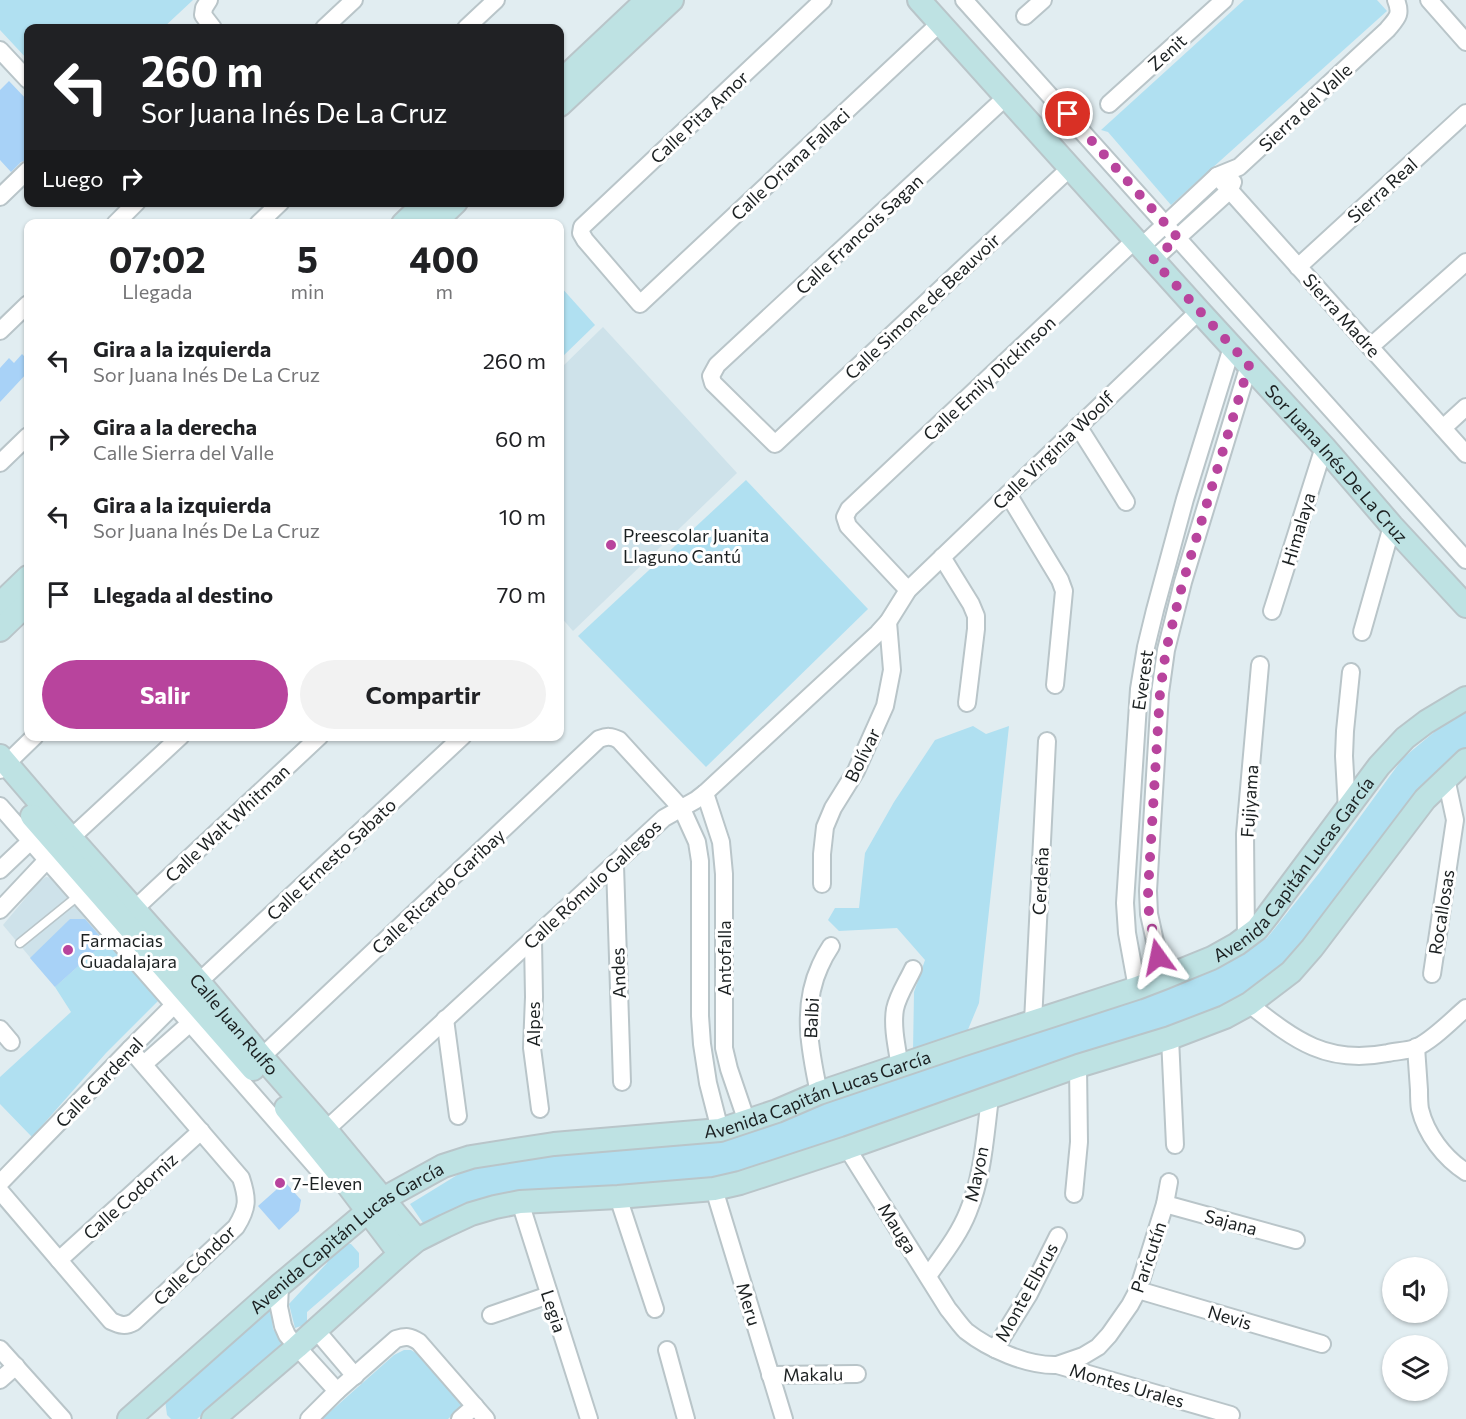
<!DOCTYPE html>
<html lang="es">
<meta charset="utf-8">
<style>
body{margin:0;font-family:Commissioner,sans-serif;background:#f2f2f2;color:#202124;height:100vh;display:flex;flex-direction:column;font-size:22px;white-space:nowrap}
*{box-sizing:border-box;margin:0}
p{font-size:20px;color:#757577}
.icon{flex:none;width:33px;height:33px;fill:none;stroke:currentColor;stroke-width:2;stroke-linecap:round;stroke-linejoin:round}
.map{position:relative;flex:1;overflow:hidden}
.side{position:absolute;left:24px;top:219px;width:540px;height:522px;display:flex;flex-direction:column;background:#fff;border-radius:12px;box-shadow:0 2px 4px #0004}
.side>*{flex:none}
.guide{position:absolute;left:24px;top:24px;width:540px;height:183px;border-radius:12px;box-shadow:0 2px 4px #0004;background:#202124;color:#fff;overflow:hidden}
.tools{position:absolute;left:1382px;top:1257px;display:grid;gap:12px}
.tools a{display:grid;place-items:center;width:66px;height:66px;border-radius:50%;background:#fff;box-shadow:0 2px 4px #0004;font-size:30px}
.pin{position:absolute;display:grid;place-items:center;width:51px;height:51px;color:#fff;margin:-26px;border:3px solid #fff;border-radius:50%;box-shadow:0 2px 6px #0007}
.me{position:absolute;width:66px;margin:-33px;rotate:348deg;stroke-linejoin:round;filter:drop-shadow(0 0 4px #0008)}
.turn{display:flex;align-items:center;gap:21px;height:126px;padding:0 18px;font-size:27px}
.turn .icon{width:78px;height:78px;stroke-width:2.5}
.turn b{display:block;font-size:42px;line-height:51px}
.then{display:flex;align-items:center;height:57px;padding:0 18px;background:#0003;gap:12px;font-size:22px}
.eta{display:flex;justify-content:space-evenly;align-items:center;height:102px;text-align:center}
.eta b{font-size:36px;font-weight:700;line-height:42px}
.button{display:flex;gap:12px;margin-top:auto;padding:12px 18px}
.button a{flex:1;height:69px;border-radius:36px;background:#b8449d;color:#fff;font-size:24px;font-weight:700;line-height:69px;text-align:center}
.button a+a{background:#f2f2f2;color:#202124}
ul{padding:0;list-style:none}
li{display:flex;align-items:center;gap:18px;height:78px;padding:0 18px}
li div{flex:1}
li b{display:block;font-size:22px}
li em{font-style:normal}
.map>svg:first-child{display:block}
.built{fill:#cee2ea}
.green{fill:#b0e0f1}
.building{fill:#a8d2f7}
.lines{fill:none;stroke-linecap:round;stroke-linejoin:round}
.lane-casing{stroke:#b9c5c9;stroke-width:11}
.street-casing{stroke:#b9c5c9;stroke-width:20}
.secondary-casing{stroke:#b9c5c9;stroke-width:26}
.lane{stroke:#fff;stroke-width:8}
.street{stroke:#fff;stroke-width:16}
.secondary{stroke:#bee2e3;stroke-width:22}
.route{stroke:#b8449d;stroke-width:10;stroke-dasharray:0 18}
.poi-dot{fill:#b8449d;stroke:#fff;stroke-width:2}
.labels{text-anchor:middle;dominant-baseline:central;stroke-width:6;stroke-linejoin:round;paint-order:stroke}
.street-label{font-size:18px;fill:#1b2021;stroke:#fff}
.poi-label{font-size:18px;fill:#1b2021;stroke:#fff;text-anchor:start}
</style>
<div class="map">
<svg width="1466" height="1419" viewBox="0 0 1466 1419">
<rect width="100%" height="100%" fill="#e1edf1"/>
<g class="built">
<polygon points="603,327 737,473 573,631 560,616 560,369"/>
<polygon points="46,877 53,878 108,939 55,987 3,925 39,882"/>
</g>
<g class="green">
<polygon points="0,0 193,0 163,28 28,28 28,60 0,30"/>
<polygon points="1244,0 1377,0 1387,11 1171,205 1108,132 1101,130"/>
<polygon points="560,286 595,325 560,359"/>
<polygon points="746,480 868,609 706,767 578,636"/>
<polygon points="1466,709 1466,754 1281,971 1227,1008 725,1178 425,1226 410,1204 467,1169 574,1153 722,1138 1206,974 1267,938 1320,872 1403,758 1457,713"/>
<polygon points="973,726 986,734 1009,726 979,1003 967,1032 913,1052 914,992 925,960 897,928 839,931 828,920 835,908 859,908 865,853 894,802 935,740"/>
<polygon points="106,941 159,1000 106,1053 32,1137 0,1104 0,1077 71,1012 55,987"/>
<polygon points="341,1243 351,1244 359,1253 359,1267 307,1312 307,1324 295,1328 289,1304 327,1263 329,1253"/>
<polygon points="271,1306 273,1329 285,1344 197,1419 171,1419 167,1415 165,1400"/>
<polygon points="404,1350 411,1350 419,1355 462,1406 448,1419 322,1419 394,1355"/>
</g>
<g class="building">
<polygon points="9,81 28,101 28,160 21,162 11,172 0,160 0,90"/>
<polygon points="22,354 28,360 28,372 0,402 0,368 9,358 14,363"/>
<polygon points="70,919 85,919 105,942 55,987 30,958"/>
<polygon points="285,1182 301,1200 299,1211 279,1230 258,1206"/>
</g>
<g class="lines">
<defs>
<polyline id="lane" points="20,943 78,896"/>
<g id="street">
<polyline points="209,0 204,8 203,15 213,28"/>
<polyline points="823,0 582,227 581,233 585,240 640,304 940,23"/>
<polyline points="964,0 1466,560"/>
<polyline points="1429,0 1466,42"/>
<polyline points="1025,16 1043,0"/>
<polyline points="324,28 354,0"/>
<polyline points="466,28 496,0"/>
<polyline points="0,50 28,80"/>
<polyline points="1006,97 717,365 711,376 713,383 775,444 1070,168"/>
<polyline points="1109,104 1224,0"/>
<polyline points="1217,176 1466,454"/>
<polyline points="0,197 28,170"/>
<polyline points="115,224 137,202"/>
<polyline points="258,224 281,202"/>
<path d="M1141,247L1217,176L1239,167L1387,30C1397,18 1402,15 1396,0"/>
<polyline points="1153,260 1230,190 1233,182"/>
<polyline points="1298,267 1466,113"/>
<polyline points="0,331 28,304"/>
<polyline points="1370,347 1466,262"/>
<polyline points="1078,426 1126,502"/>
<polyline points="1443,428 1466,407"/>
<polyline points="0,463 28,436"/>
<polyline points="1008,494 1060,580 1064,591 1055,685"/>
<polyline points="942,557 971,604 976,616 976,629 967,703"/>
<polyline points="908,590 848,526 845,517 849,509 1135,240"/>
<polyline points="1272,611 1324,447"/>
<polyline points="1362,632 1392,526"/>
<polyline points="0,770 35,736"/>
<polyline points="705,793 721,842 724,874 724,1048 729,1069 747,1122"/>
<path d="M0,806L317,1168C327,1172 333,1174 343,1170"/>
<polyline points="1347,810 1344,756 1345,731 1351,672"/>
<polyline points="615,865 622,1082"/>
<polyline points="0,870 38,834"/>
<polyline points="822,884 822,854 825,827 833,808 856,771 885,706 892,670 888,622"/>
<polyline points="0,910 47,860 181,736"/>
<polyline points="127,916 320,736"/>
<polyline points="1246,938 1245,834 1260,665"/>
<polyline points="533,940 534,997 532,1048 540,1109"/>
<polyline points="1432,974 1455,820 1446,778"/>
<polyline points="1163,978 1149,914 1148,891 1160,693 1166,650 1183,582 1249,365"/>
<polyline points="1137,988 1127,933 1125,903 1139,689 1146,647 1155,610 1185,499 1232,347"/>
<path d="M1249,1004C1295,1040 1326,1065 1388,1053C1396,1051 1407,1051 1415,1048C1431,1042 1453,1019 1466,1008"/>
<polyline points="445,1019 458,1116"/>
<polyline points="1033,1022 1047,741"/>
<polyline points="0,1029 11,1042"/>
<polyline points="1170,1038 1175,1145"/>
<path d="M1416,1047C1417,1062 1418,1076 1419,1090C1419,1096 1419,1103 1420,1109C1426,1134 1444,1158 1466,1172"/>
<path d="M255,1063L599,739C607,736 611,736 619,740L682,809L697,842L700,861V1016L702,1044L708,1083L720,1130"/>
<polyline points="144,1064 197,1017"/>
<path d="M900,1067C897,1048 892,1027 895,1009C898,995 907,982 913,969"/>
<path d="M819,1093C810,1051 801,1007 820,966C823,959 827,952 831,946"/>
<polyline points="317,1138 664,818 696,800 705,793 878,633 888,622 908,590 1199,311"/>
<path d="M847,1148L948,1309C954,1316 960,1325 966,1331C989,1349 1027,1366 1057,1365L1231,1415"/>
<polyline points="0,1183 130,1049 174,1005 463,736"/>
<polyline points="714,1189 784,1419"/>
<path d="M0,1191L111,1321C120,1325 125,1327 134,1322L236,1227C248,1208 248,1199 241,1178L130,1049"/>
<polyline points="1074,1194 1079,1142 1078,1066"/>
<polyline points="618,1197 655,1309"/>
<polyline points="520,1202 589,1419"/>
<polyline points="1165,1204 1296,1240"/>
<polyline points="59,1260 201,1131"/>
<path d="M928,1276C942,1256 959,1235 968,1212C983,1176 985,1136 990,1098"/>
<polyline points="280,1285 279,1307 283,1326 287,1335 297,1347 337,1391"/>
<polyline points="1138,1290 1322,1344"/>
<polyline points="491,1315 549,1295"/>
<polyline points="316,1330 355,1376"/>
<polyline points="0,1349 63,1419"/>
<polyline points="995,1349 1029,1294 1058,1236"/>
<polyline points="667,1350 686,1419"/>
<polyline points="1057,1365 1083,1356 1098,1347 1109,1335 1130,1305 1138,1290 1165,1204 1169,1182"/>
<polyline points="770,1375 857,1374"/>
<polyline points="0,1380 16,1366"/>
<path d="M309,1419L337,1391L396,1339C406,1336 410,1336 419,1342L486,1419"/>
<polyline points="460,1419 475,1406"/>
</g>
<g id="secondary">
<path id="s1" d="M919,0L1199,311L1324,447L1392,526L1466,606"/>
<polyline points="560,82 647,0"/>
<polyline points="560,105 672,0"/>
<polyline points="403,224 426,202"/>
<polyline points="433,224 456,202"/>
<polyline points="0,604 28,577"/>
<polyline points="0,630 28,603"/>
<path id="s2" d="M0,756L55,820L199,982L262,1057L326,1130L417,1240"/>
<polyline points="32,816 253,1069"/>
<polyline points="286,1108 338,1172 400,1254"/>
<path id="s3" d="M129,1419L280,1285L368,1211L383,1199L443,1166L471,1157L554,1144L720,1130L777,1111L819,1093L961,1045L1137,988L1163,978L1212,958L1237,944L1257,929L1268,915L1379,766L1405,738L1426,722L1466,698"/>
<polyline points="213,1419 297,1347 400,1254 417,1240 445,1226 471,1214 495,1207 520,1202 618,1197 714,1189 740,1183 847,1148 1078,1066 1170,1038 1225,1017 1249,1004 1291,972 1312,948 1425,799 1466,760"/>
</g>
</defs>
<use href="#lane" class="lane-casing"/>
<use href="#street" class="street-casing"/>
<use href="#secondary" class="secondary-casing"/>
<use href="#lane" class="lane"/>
<use href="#street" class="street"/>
<use href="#secondary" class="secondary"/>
</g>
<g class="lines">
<polyline class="route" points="1068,114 1178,238 1153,260 1249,365 1183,582 1166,650 1160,693 1148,891 1149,914 1158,957"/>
</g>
<g class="poi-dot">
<circle cx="611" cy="545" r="6"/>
<circle cx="68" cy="950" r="6"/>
<circle cx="280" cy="1183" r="6"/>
</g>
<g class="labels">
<g class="street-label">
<text transform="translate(1167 52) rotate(-42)">Zenit</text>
<text transform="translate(1305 107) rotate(-43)">Sierra del Valle</text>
<text transform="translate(699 117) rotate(-43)">Calle Pita Amor</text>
<text transform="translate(790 164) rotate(-43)">Calle Oriana Fallaci</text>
<text transform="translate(1382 190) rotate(-42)">Sierra Real</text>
<text transform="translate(859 234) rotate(-43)">Calle Francois Sagan</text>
<text transform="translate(922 306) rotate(-43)">Calle Simone de Beauvoir</text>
<text transform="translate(1342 315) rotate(48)">Sierra Madre</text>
<text transform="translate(989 378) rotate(-43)">Calle Emily Dickinson</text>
<text transform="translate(1053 450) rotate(-44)">Calle Virginia Woolf</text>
<text stroke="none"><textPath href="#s1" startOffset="624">Sor Juana Inés De La Cruz</textPath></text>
<text transform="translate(1298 529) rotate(-73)">Himalaya</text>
<text transform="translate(1142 680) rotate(-82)">Everest</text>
<text transform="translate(862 755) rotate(-64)">Bolívar</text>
<text transform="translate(1249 801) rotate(-86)">Fujiyama</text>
<text transform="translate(227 823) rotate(-43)">Calle Walt Whitman</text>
<text transform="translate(331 859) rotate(-43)">Calle Ernesto Sabato</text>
<text stroke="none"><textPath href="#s3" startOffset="1328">Avenida Capitán Lucas García</textPath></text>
<text transform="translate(1040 881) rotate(-87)">Cerdeña</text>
<text transform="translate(592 884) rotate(-43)">Calle Rómulo Gallegos</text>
<text transform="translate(438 891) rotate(-43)">Calle Ricardo Garibay</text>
<text transform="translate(1441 912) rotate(-81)">Rocallosas</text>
<text transform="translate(724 958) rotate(-90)">Antofalla</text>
<text transform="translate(618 973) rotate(-92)">Andes</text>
<text transform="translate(811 1018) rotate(-87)">Balbi</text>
<text stroke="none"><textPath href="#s2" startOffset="356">Calle Juan Rulfo</textPath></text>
<text transform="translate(533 1024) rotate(-90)">Alpes</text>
<text transform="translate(99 1082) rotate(-46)">Calle Cardenal</text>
<text stroke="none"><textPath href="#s3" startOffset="788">Avenida Capitán Lucas García</textPath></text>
<text transform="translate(976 1174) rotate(-78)">Mayon</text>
<text transform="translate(130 1196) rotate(-42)">Calle Codorniz</text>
<text transform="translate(1231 1222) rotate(15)">Sajana</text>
<text transform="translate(898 1228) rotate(58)">Mauga</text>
<text stroke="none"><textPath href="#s3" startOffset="284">Avenida Capitán Lucas García</textPath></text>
<text transform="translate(1148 1257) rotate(-71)">Paricutín</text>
<text transform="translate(194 1265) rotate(-44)">Calle Cóndor</text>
<text transform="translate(1026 1292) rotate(-61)">Monte Elbrus</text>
<text transform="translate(749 1304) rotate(73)">Meru</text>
<text transform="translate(554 1311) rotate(72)">Legia</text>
<text transform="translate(1230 1317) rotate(17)">Nevis</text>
<text transform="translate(813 1374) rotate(-1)">Makalu</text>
<text transform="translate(1127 1385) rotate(16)">Montes Urales</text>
</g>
<g class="poi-label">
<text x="623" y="535">Preescolar Juanita<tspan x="623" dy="21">Llaguno Cantú</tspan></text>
<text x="80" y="940">Farmacias<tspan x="80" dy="21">Guadalajara</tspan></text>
<text x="292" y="1183">7-Eleven</text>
</g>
</g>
</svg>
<div class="tools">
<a><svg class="icon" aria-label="sound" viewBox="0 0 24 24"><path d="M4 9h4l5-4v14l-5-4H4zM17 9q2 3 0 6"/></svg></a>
<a><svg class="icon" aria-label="layers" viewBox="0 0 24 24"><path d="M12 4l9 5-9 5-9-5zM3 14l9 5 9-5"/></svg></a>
</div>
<div class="pin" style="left:1068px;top:114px;background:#d93025"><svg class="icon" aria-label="arrive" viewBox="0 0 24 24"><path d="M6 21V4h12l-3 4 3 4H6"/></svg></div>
<svg class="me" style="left:1158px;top:957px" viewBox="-20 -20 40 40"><path d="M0-17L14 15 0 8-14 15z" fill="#b8449d" stroke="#fff" stroke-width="4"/></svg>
<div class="guide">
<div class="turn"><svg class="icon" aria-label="left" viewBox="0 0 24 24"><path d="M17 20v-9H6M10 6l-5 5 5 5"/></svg><div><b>260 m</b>Sor Juana Inés De La Cruz</div></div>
<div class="then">Luego<svg class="icon" aria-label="right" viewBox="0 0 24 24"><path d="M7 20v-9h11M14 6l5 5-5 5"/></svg></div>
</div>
<section class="side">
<div class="eta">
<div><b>07:02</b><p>Llegada</p></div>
<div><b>5</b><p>min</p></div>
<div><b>400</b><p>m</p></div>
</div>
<ul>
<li><svg class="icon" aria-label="left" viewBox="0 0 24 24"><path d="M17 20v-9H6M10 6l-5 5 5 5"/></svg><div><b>Gira a la izquierda</b><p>Sor Juana Inés De La Cruz</p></div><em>260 m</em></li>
<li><svg class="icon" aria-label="right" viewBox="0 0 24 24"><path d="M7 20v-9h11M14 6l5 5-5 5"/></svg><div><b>Gira a la derecha</b><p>Calle Sierra del Valle</p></div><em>60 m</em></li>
<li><svg class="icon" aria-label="left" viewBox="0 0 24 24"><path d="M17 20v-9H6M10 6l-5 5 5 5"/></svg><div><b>Gira a la izquierda</b><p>Sor Juana Inés De La Cruz</p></div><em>10 m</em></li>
<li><svg class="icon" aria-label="arrive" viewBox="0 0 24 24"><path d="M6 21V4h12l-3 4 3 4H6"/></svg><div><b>Llegada al destino</b></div><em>70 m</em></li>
</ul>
<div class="button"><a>Salir</a><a>Compartir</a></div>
</section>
</div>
